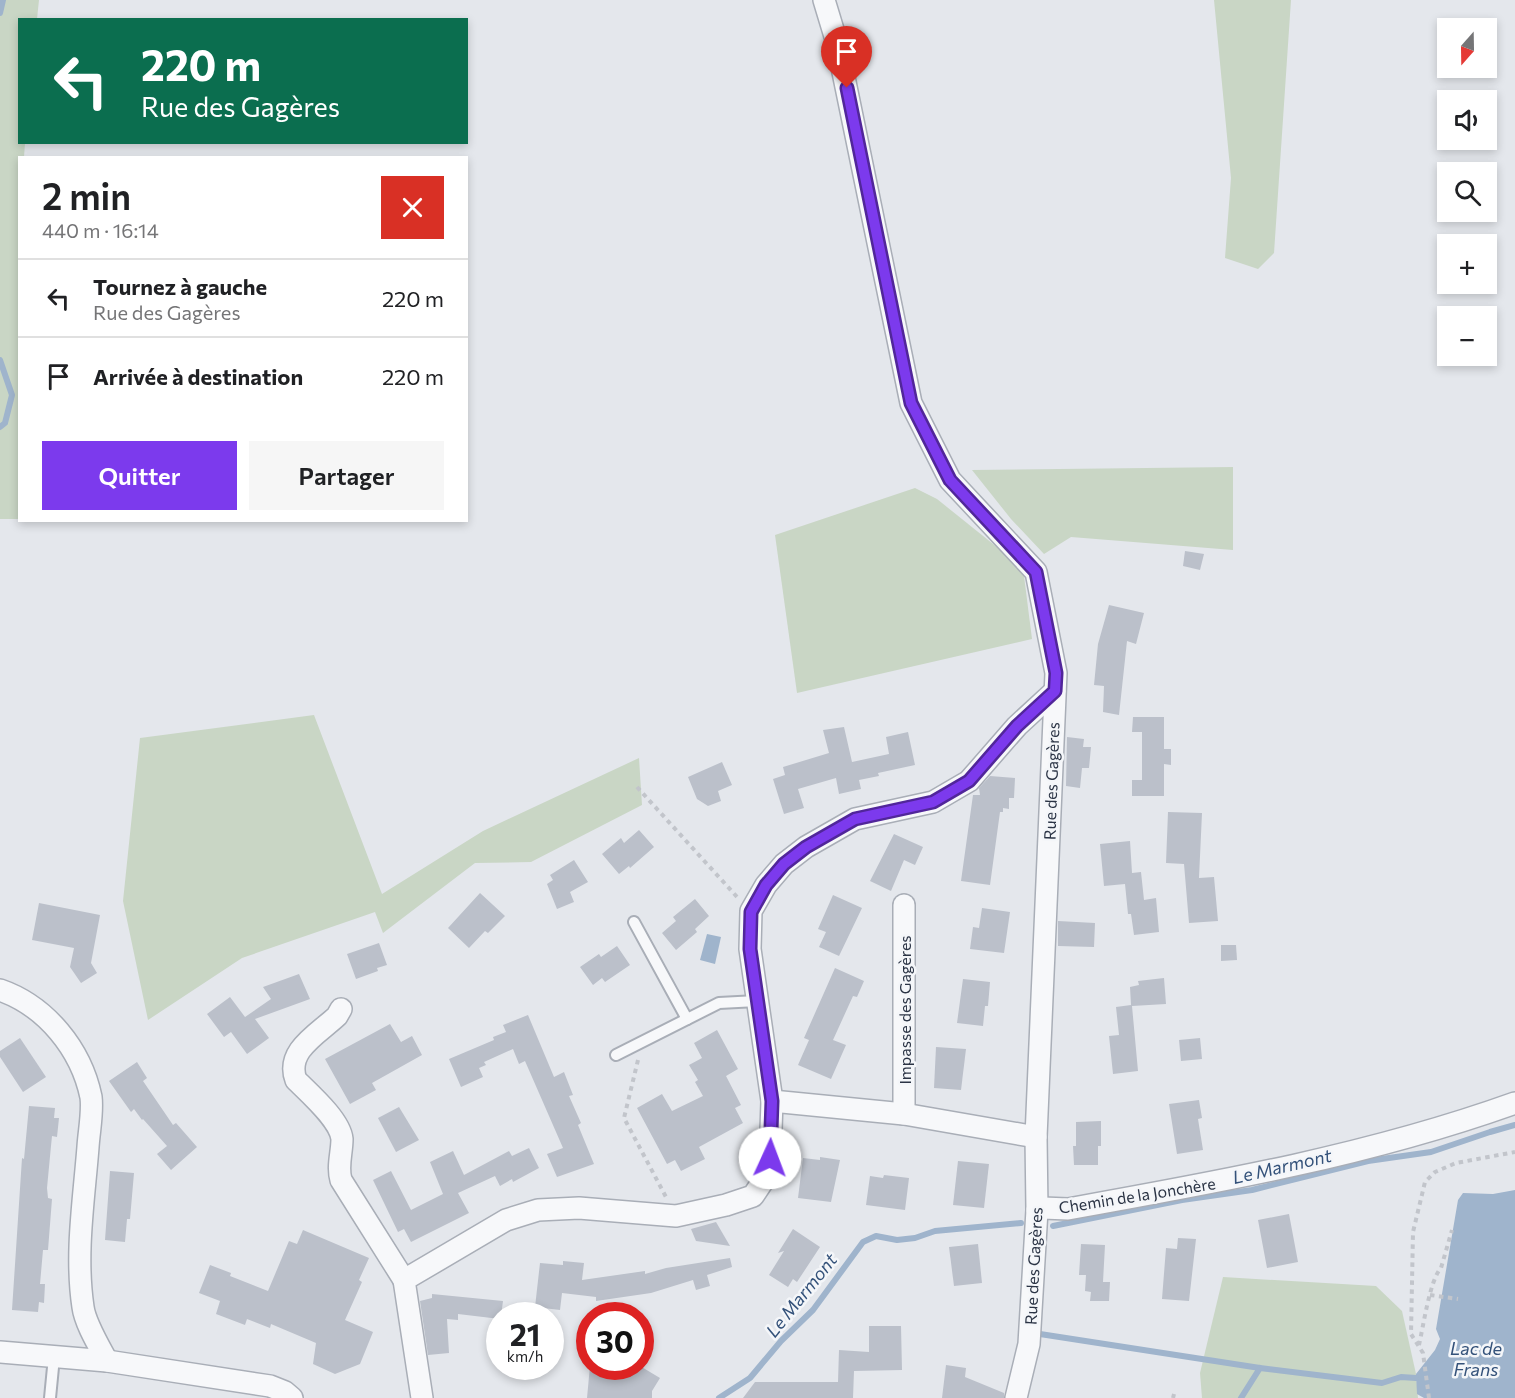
<!DOCTYPE html>
<html lang="fr">
<meta charset="utf-8">
<style>
body{margin:0;font-family:Commissioner,sans-serif;background:#f6f6f6;color:#202124;height:100vh;display:flex;flex-direction:column;font-size:22px;white-space:nowrap}
*{box-sizing:border-box;margin:0}
p{font-size:20px;color:#757577}
.icon{flex:none;width:33px;height:33px;fill:none;stroke:currentColor;stroke-width:2;stroke-linecap:round;stroke-linejoin:round}
.map{position:relative;flex:1;overflow:hidden}
.panel{position:absolute;left:18px;top:156px;width:450px;height:366px;display:flex;flex-direction:column;background:#fff;border-radius:0px;box-shadow:0 3px 9px #0003}
.panel>*{flex:none}
.guide{position:absolute;left:18px;top:18px;width:450px;height:126px;border-radius:0px;box-shadow:0 3px 9px #0003;background:#0b6e4f;color:#fff;overflow:hidden}
.needle{width:39px;rotate:200deg}
.fabs{position:absolute;left:1437px;top:18px;display:grid;gap:12px}
.fabs a{display:grid;place-items:center;width:60px;height:60px;border-radius:0px;background:#fff;box-shadow:0 3px 9px #0003;font-size:30px}
.speed{position:absolute;left:486px;top:1302px;display:flex;gap:12px;font-size:30px;font-weight:700;text-align:center}
.speed>*{display:grid;place-content:center;width:78px;height:78px;border-radius:50%;background:#fff;box-shadow:0 3px 9px #0003;line-height:1}
.speed small{font-size:15px;font-weight:400}
.speed .limit{border:9px solid #d22;background:#fff;color:#111}
.pin{position:absolute;display:grid;place-items:center;width:51px;height:51px;color:#fff;margin:-62px -26px;border-radius:50% 50% 50% 0;rotate:-45deg;box-shadow:0 0 6px #0007}
.pin .icon{rotate:45deg}
.me{position:absolute;width:66px;margin:-33px;rotate:2deg;stroke-linejoin:round;filter:drop-shadow(0 0 4px #0008)}
.turn{display:flex;align-items:center;gap:21px;height:126px;padding:0 24px;font-size:27px}
.turn .icon{width:78px;height:78px;stroke-width:2.5}
.turn b{display:block;font-size:42px;line-height:51px}
.round{display:grid;place-items:center;flex:none;width:63px;height:63px;border-radius:0px;background:#f6f6f6}
.overview{display:flex;align-items:center;justify-content:space-between;height:102px;padding:0 24px}
h1{font-size:36px;font-weight:600;line-height:45px}
.action{display:flex;gap:12px;margin-top:auto;padding:12px 24px}
.action a{flex:1;height:69px;border-radius:0px;background:#7c3aed;color:#fff;font-size:24px;font-weight:600;line-height:69px;text-align:center}
.action a+a{background:#f6f6f6;color:#202124}
ul{padding:0;list-style:none}
li{display:flex;align-items:center;gap:18px;height:78px;padding:0 24px;border-top:2px solid #e0e0e0}
li div{flex:1}
li b{display:block;font-size:22px}
li em{font-style:normal}
.map>svg:first-child{display:block}
.green{fill:#c9d6c5}
.water{fill:#9fb4cc}
.lines{fill:none;stroke-linecap:round;stroke-linejoin:round}
.stream{stroke:#9fb4cc;stroke-width:6}
.building{fill:#bbc0ca}
.lane-casing{stroke:#a9aeb7;stroke-width:14}
.street-casing{stroke:#a9aeb7;stroke-width:24}
.path{stroke:#c2c5cb;stroke-width:4;stroke-dasharray:4.5 4.5;stroke-linecap:butt}
.lane{stroke:#f7f8fa;stroke-width:10}
.street{stroke:#f7f8fa;stroke-width:21}
.route-casing{stroke:#51269a;stroke-width:15}
.route{stroke:#7c3aed;stroke-width:10}
.labels{text-anchor:middle;dominant-baseline:central;stroke-width:5;stroke-linejoin:round;paint-order:stroke}
.street-label{font-size:16px;fill:#2b3445;stroke:#f4f6f9}
.water-label{font-size:18px;font-style:italic;fill:#34527a;stroke:#f4f6f9}
</style>
<div class="map">
<svg width="1515" height="1398" viewBox="0 0 1515 1398">
<rect width="100%" height="100%" fill="#e4e7ec"/>
<g class="green">
<polygon points="0,0 39,0 37,19 20,20 20,142 25,143 24,157 20,158 20,510 18,519 0,519"/>
<polygon points="1214,0 1291,0 1274,253 1258,269 1225,258 1231,178"/>
<polygon points="1233,467 1233,550 1071,537 1044,554 1011,519 972,470"/>
<polygon points="915,488 937,499 1023,568 1032,639 797,693 775,535"/>
<polygon points="314,715 382,894 483,831 639,758 642,805 531,862 475,863 383,933 375,912 242,958 148,1020 123,901 140,738"/>
<polygon points="1223,1277 1376,1286 1402,1311 1416,1374 1418,1398 1202,1398 1200,1373"/>
</g>
<g class="water">
<polygon points="707,934 721,937 715,964 700,960"/>
<polygon points="1515,1190 1515,1398 1424,1398 1417,1394 1416,1374 1435,1350 1440,1339 1436,1329 1458,1200 1463,1193 1493,1194"/>
</g>
<g class="lines">
<g class="stream">
<polyline points="0,13 3,0"/>
<polyline points="0,360 12,395 5,423 0,427"/>
<polyline points="1053,1226 1182,1200 1252,1190 1368,1161 1431,1152 1490,1132 1515,1125"/>
<polyline points="1040,1334 1260,1368 1382,1383 1401,1377 1416,1378"/>
<polyline points="719,1398 750,1378 781,1341 813,1310 863,1242 876,1236 897,1240 915,1238 935,1231 1021,1223"/>
<polyline points="1241,1398 1260,1368"/>
</g>
</g>
<g class="building">
<polygon points="1185,551 1204,554 1200,570 1183,566"/>
<polygon points="1109,605 1144,613 1136,644 1127,641 1119,715 1103,712 1104,686 1094,685 1098,644"/>
<polygon points="1133,717 1164,717 1164,749 1171,749 1171,765 1164,764 1164,796 1132,796 1132,780 1142,780 1142,732 1132,732"/>
<polygon points="844,727 852,762 889,754 886,737 908,732 915,765 878,773 879,776 859,780 861,789 839,794 836,778 798,789 804,808 784,814 773,779 785,775 783,767 829,753 823,730"/>
<polygon points="1067,737 1084,739 1083,747 1091,747 1089,768 1082,768 1080,788 1066,786"/>
<polygon points="722,762 732,785 718,791 721,801 708,806 697,799 688,777"/>
<polygon points="990,776 1015,778 1014,798 1009,798 1009,809 1003,808 1003,812 1000,812 990,885 961,881 973,795 980,795 979,788"/>
<polygon points="1168,812 1202,813 1199,878 1214,877 1218,921 1189,923 1184,864 1166,863"/>
<polygon points="639,830 654,847 630,868 629,866 619,874 602,854 621,838 624,843"/>
<polygon points="894,834 923,847 915,865 904,860 891,891 870,881"/>
<polygon points="1130,841 1132,873 1141,872 1144,900 1156,898 1159,932 1134,935 1131,914 1128,914 1125,884 1104,886 1100,844"/>
<polygon points="574,860 588,882 570,892 574,902 557,909 547,884 553,880 550,875"/>
<polygon points="480,893 505,916 488,933 485,931 469,948 448,928"/>
<polygon points="833,895 862,908 839,956 819,947 826,932 818,929"/>
<polygon points="695,899 709,916 695,929 697,932 676,950 662,933 676,921 673,917"/>
<polygon points="39,903 100,915 91,963 97,973 81,983 70,967 74,948 32,940"/>
<polygon points="982,908 1010,912 1004,953 970,949 973,927 979,928"/>
<polygon points="1058,921 1095,923 1094,947 1058,946"/>
<polygon points="379,943 387,965 377,968 378,971 356,979 347,954"/>
<polygon points="1221,945 1236,945 1237,960 1221,961"/>
<polygon points="617,946 630,965 605,982 602,978 593,985 580,967 599,954 601,957"/>
<polygon points="835,968 864,981 857,997 853,996 833,1040 846,1045 831,1079 798,1065 809,1040 804,1038"/>
<polygon points="299,974 310,999 255,1019 269,1038 247,1054 231,1032 224,1037 207,1014 230,997 245,1017 271,999 263,987"/>
<polygon points="1164,978 1166,1004 1132,1006 1138,1071 1113,1074 1109,1036 1119,1035 1116,1007 1131,1005 1130,987 1139,985 1138,981"/>
<polygon points="963,979 990,982 988,1006 985,1006 983,1026 957,1023"/>
<polygon points="528,1015 554,1077 564,1072 573,1095 569,1096 581,1123 578,1125 594,1164 557,1177 547,1154 563,1148 525,1061 519,1064 513,1049 484,1062 486,1065 479,1068 483,1077 461,1087 449,1059 494,1040 493,1037 506,1032 503,1025"/>
<polygon points="390,1024 401,1042 412,1036 422,1055 372,1083 376,1090 350,1104 325,1059"/>
<polygon points="717,1030 738,1069 726,1076 741,1105 735,1108 743,1123 699,1147 705,1159 681,1171 675,1160 667,1164 637,1108 662,1094 672,1111 703,1096 695,1082 698,1080 689,1065 702,1058 694,1043"/>
<polygon points="20,1038 46,1077 23,1092 0,1057 0,1051"/>
<polygon points="1200,1038 1202,1059 1181,1061 1179,1040"/>
<polygon points="936,1047 966,1049 961,1090 934,1088"/>
<polygon points="137,1062 147,1078 143,1081 173,1125 176,1123 197,1147 171,1170 157,1154 167,1146 143,1119 142,1120 134,1109 131,1112 109,1081"/>
<polygon points="1199,1100 1202,1118 1198,1119 1203,1150 1177,1154 1169,1104"/>
<polygon points="29,1106 55,1108 54,1118 59,1118 57,1137 52,1136 51,1146 47,1188 48,1198 52,1199 48,1250 43,1250 40,1284 45,1284 44,1303 39,1302 38,1312 12,1310 22,1158 24,1159"/>
<polygon points="399,1107 419,1140 396,1152 378,1118"/>
<polygon points="1101,1121 1101,1146 1098,1146 1098,1165 1074,1165 1073,1146 1076,1146 1076,1122"/>
<polygon points="529,1148 539,1168 513,1182 512,1179 500,1186 495,1176 458,1193 469,1213 411,1242 404,1229 398,1232 373,1180 391,1171 411,1210 443,1194 430,1162 453,1151 464,1175 509,1151 512,1156"/>
<polygon points="820,1157 840,1160 831,1202 798,1198 803,1158 820,1160"/>
<polygon points="958,1161 989,1164 984,1208 953,1205"/>
<polygon points="110,1171 134,1173 130,1219 127,1219 125,1242 105,1240"/>
<polygon points="884,1175 909,1178 905,1210 866,1205 870,1176 883,1178"/>
<polygon points="1289,1214 1298,1262 1267,1268 1258,1220"/>
<polygon points="716,1222 730,1246 696,1241 691,1229"/>
<polygon points="793,1229 820,1247 797,1282 793,1279 788,1287 769,1275 784,1251 778,1253"/>
<polygon points="303,1230 369,1258 359,1280 362,1282 345,1320 373,1332 360,1364 335,1374 313,1364 316,1343 271,1324 270,1328 247,1319 245,1325 216,1314 220,1301 199,1293 210,1265 231,1273 230,1276 268,1291 289,1241 297,1244"/>
<polygon points="1178,1238 1196,1239 1189,1301 1162,1299 1166,1248 1177,1249"/>
<polygon points="978,1244 982,1283 954,1286 949,1247"/>
<polygon points="1081,1244 1105,1245 1103,1282 1110,1282 1109,1301 1090,1301 1091,1292 1085,1291 1086,1275 1079,1275"/>
<polygon points="730,1258 732,1267 707,1275 710,1286 696,1290 693,1280 651,1293 596,1301 596,1297 562,1293 560,1310 535,1307 540,1263 563,1265 563,1261 584,1263 582,1280 645,1271 645,1274 666,1268"/>
<polygon points="432,1294 503,1301 501,1316 500,1319 458,1314 458,1320 447,1319 449,1353 428,1355 420,1301 432,1298"/>
<polygon points="869,1326 901,1326 902,1370 854,1371 853,1398 743,1398 755,1382 838,1382 839,1350 869,1352"/>
<polygon points="946,1365 966,1368 965,1377 1004,1393 1004,1398 942,1398"/>
<polygon points="590,1366 640,1366 660,1378 652,1391 652,1398 587,1398"/>
</g>
<g class="lines">
<defs>
<g id="lane">
<polyline points="634,922 687,1019"/>
<polyline points="616,1055 719,1003 757,1001"/>
<polyline points="50,1398 54,1357"/>
</g>
<g id="street">
<polyline points="824,0 837,43 911,403 950,480 1036,572 1056,673 1036,1137 1037,1210 1029,1344 1016,1398"/>
<path d="M0,990C46,1006 81,1049 91,1097C93,1112 89,1131 88,1147C84,1199 75,1254 83,1307C85,1323 99,1346 107,1361"/>
<path d="M341,1009L337,1016C318,1034 285,1051 296,1080C310,1094 340,1120 342,1139C342,1153 337,1166 341,1180L404,1280"/>
<polyline points="772,1101 904,1114 1036,1137"/>
<polyline points="904,1114 904,905"/>
<path d="M1037,1210L1043,1208L1068,1209C1219,1182 1370,1155 1515,1103"/>
<polyline points="0,1352 107,1361 270,1386 285,1392 292,1398"/>
<polyline points="422,1398 404,1280 506,1220 538,1210 579,1208 676,1216 726,1205 753,1196 763,1181 770,1158 772,1101 750,949 751,911 766,885 784,864 806,847 855,819 933,802 969,781 1017,726 1055,691"/>
</g>
</defs>
<use href="#lane" class="lane-casing"/>
<use href="#street" class="street-casing"/>
<g class="path">
<polyline points="637,787 738,898"/>
<polyline points="638,1060 624,1118 666,1197"/>
<polyline points="1430,1295 1458,1299"/>
<path d="M1419,1345C1423,1328 1430,1279 1441,1268L1452,1230"/>
<polyline points="1173,1398 1174,1394"/>
<polyline points="1429,1398 1423,1353 1411,1334 1413,1232 1425,1182 1435,1172 1456,1163 1515,1152"/>
</g>
<use href="#lane" class="lane"/>
<use href="#street" class="street"/>
</g>
<g class="lines">
<defs>
<polyline id="route" points="770,1158 772,1101 750,949 751,912 766,885 784,864 806,847 855,819 933,802 969,781 1017,726 1055,691 1056,673 1036,572 950,480 911,403 847,88"/>
</defs>
<use href="#route" class="route-casing"/>
<use href="#route" class="route"/>
</g>
<g class="labels">
<g class="street-label">
<text transform="translate(1051 781) rotate(-88)">Rue des Gagères</text>
<text transform="translate(904 1010) rotate(-90)">Impasse des Gagères</text>
<text transform="translate(1137 1195) rotate(-9)">Chemin de la Jonchère</text>
<text transform="translate(1033 1266) rotate(-87)">Rue des Gagères</text>
</g>
<g class="water-label">
<text transform="translate(1282 1166) rotate(-13)">Le Marmont</text>
<text transform="translate(801 1295) rotate(-51)">Le Marmont</text>
<text x="1476" y="1348">Lac de<tspan x="1476" dy="21">Frans</tspan></text>
</g>
</g>
</svg>
<div class="fabs">
<a><svg class="needle" viewBox="-14 -14 28 28"><path d="M0-13l5 13h-10z" fill="#e53935"/><path d="M0 13l5-13h-10z" fill="#757577"/></svg></a>
<a><svg class="icon" aria-label="sound" viewBox="0 0 24 24"><path d="M4 9h4l5-4v14l-5-4H4zM17 9q2 3 0 6"/></svg></a>
<a><svg class="icon" aria-label="search" viewBox="0 0 24 24"><circle cx="10" cy="10" r="6"/><path d="M15 15l6 6"/></svg></a>
<a>+</a>
<a>−</a>
</div>
<div class="speed"><div>21<small>km/h</small></div><div class="limit">30</div></div>
<div class="pin" style="left:847px;top:88px;background:#d93025"><svg class="icon" aria-label="arrive" viewBox="0 0 24 24"><path d="M6 21V4h12l-3 4 3 4H6"/></svg></div>
<svg class="me" style="left:770px;top:1158px" viewBox="-20 -20 40 40"><circle r="19" fill="#fff"/><path d="M0-13L10 11 0 6-10 11z" fill="#7c3aed"/></svg>
<div class="guide">
<div class="turn"><svg class="icon" aria-label="left" viewBox="0 0 24 24"><path d="M17 20v-9H6M10 6l-5 5 5 5"/></svg><div><b>220 m</b>Rue des Gagères</div></div>
</div>
<section class="panel">
<div class="overview"><div><h1>2 min</h1><p>440 m · 16:14</p></div><a class="round" style="background:#d93025;color:#fff"><svg class="icon" aria-label="close" viewBox="0 0 24 24"><path d="M6 6l12 12M18 6L6 18"/></svg></a></div>
<ul>
<li><svg class="icon" aria-label="left" viewBox="0 0 24 24"><path d="M17 20v-9H6M10 6l-5 5 5 5"/></svg><div><b>Tournez à gauche</b><p>Rue des Gagères</p></div><em>220 m</em></li>
<li><svg class="icon" aria-label="arrive" viewBox="0 0 24 24"><path d="M6 21V4h12l-3 4 3 4H6"/></svg><div><b>Arrivée à destination</b></div><em>220 m</em></li>
</ul>
<div class="action"><a>Quitter</a><a>Partager</a></div>
</section>
</div>
